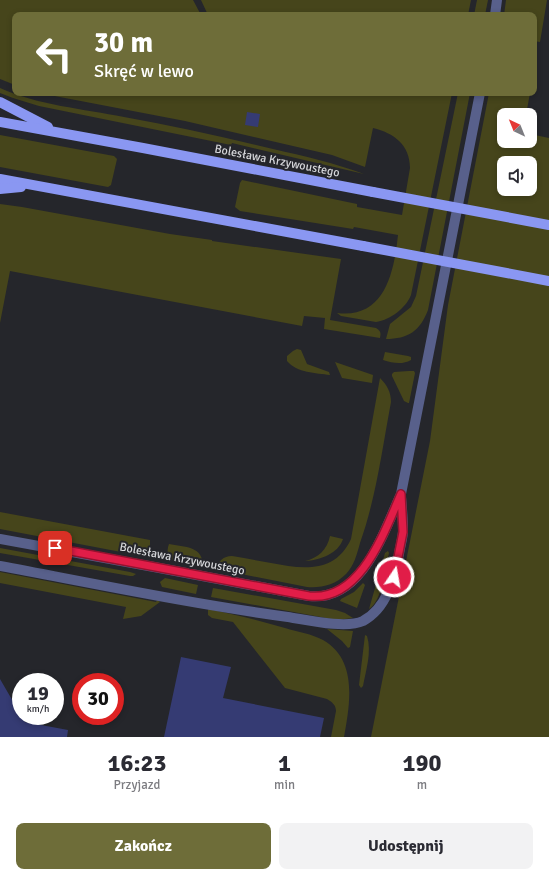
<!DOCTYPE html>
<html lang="pl">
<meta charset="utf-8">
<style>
body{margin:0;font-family:Signika,sans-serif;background:#f2f2f3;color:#2b2b33;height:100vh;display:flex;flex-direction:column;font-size:15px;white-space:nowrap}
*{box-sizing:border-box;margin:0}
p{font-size:13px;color:#7c7c81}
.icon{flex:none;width:22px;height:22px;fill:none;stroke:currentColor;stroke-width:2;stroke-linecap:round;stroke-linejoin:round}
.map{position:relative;height:737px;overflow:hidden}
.details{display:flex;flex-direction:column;background:#fff;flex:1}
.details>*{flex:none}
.hud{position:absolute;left:12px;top:12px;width:525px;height:84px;border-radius:8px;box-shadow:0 2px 6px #0003;background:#6e6d39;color:#fff;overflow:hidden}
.needle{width:26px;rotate:317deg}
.buttons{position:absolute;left:497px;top:108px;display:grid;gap:8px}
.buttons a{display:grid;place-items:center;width:40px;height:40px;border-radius:8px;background:#fff;box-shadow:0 2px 6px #0003;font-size:20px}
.speed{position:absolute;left:12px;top:673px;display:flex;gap:8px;font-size:20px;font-weight:700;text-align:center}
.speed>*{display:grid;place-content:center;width:52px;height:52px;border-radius:50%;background:#fff;box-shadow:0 2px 6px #0003;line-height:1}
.speed small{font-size:10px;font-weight:400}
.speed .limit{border:6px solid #d22;background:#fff;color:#111}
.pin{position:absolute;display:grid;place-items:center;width:34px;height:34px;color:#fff;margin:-17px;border-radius:8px;box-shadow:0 2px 6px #0006}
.me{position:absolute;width:44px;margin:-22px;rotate:12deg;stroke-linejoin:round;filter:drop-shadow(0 0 3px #0008)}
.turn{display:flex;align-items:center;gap:14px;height:84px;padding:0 16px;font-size:18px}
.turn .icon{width:52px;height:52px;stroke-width:2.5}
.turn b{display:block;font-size:28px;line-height:34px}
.eta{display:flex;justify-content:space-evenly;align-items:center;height:68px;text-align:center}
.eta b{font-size:24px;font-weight:700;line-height:28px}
.button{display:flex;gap:8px;margin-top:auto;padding:8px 16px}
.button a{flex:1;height:46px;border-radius:8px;background:#6e6d39;color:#fff;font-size:16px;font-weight:700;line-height:46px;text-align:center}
.button a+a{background:#f2f2f3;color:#2b2b33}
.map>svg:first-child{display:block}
.green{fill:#46451b;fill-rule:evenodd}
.building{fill:#353b73}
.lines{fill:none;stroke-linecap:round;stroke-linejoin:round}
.minor{stroke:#58608b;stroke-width:10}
.major{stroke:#8a97f2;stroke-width:10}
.major-bridge{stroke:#8a97f2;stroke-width:10}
.route-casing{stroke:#92132f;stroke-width:10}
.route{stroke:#e11d48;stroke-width:7}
.labels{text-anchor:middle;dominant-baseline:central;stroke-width:4;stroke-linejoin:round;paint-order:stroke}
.street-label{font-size:12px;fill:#d6d7da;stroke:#25262b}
</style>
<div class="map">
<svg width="549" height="737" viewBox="0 0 549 737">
<rect width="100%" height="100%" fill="#25262b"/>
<g class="green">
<polygon points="0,0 193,0 201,15 15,15 15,85 0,79"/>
<polygon points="201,0 471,0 468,15 208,15"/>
<polygon points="477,0 488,0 485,15 474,15"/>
<polygon points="506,0 547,0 540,42 534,41 534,15 504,15"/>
<path d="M0,88C37,105 84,109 124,117C174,126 223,137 273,149C304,156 334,163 364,174L232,143L231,145L39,106L13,98L0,93Z"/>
<path d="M39,93H452L411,295C406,308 390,320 376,322L341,316L337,313C385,319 394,272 398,235L354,227L353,229L240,211L235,207L240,183L242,180L357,204V207L402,215L410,168C410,145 394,133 373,128L365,167L332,155L185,121Z"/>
<path d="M458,93H470L428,310C420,331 408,339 386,339L390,324L411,307L416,296Z"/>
<path d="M489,93H530L526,115H504V141H530V134L549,138V737H371L430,441L448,305ZM504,163H530V189H504Z"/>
<polygon points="0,135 114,156 117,159 111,185 108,187 0,167"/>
<path d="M0,204L22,207L170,234L212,240V241L341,259L330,320L376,328C381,331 381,333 380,338L324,329L325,318L304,316L302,326L10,271L0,323Z"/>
<path d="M297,349L301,350L307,364L329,372L330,375C316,373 297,373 287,361V356L293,351Z"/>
<path d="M385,352L408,356L411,357V360C402,365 393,363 383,360Z"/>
<polygon points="335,362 373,375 372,383 342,378"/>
<polygon points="409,371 414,371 415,373 409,403 408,403 404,401 392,376 392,374 394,372"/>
<path d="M380,378C387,385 391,392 391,402C382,450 376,498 360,543C357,554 354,566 346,574C335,585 322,588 307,587L216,569C219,561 223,556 232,556C245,558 258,561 271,563C302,569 335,574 351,539Z"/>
<polygon points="0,512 150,540 150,546 146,552 137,555 0,529"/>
<path d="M330,536L343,539C338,554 320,560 305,561C318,558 327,550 330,536Z"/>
<path d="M169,544C184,547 205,546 202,567L175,562C168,557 166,552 169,544Z"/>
<polygon points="0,548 130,572 136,574 133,576 130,576 0,553"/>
<path d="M388,551L389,553C386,568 382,601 369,609L385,553Z"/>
<polygon points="0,572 156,602 157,600 160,602 141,616 123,619 126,607 0,583"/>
<polygon points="165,578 198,585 196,594 162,587 160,582"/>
<polygon points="363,583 365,585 357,608 340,601 341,599 354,592"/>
<polygon points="213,588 336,610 345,613 353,618 337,620 211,597"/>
<path d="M208,609C234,614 260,621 285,628C298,632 312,634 323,640C358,660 350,704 344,737H331L336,711C336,705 332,702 327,699L285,688L233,622L212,618L208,615Z"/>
<polygon points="327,629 353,631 350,647 348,648 342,641"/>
<path d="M365,635L367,636C372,652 366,670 363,686L361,688L359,685Z"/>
</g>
<g class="building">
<polygon points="247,112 260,114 258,127 245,125"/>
<polygon points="181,657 231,667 223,698 324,718 320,737 164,737"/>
<polygon points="0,679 25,722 68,730 67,737 0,737"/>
</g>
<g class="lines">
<g class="minor">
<polyline points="495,15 497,0"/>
<path d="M0,539L154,567L309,596C362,602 383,533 401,494L480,93"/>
<path d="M0,566C96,584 192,604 288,617C307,620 346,629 363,621C387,608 394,579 399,554C400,546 403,538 403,530C403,519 402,508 401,497"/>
</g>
<g class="major">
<polyline points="0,102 48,127"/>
<polyline points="0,122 143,148 373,192"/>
<polyline points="0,179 363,246"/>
<polyline points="0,189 21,187"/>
</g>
<g class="major-bridge">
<polyline points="373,192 549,225"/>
<polyline points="363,246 549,281"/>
</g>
</g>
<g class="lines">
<defs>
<path id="route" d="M55,548L309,596C361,602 384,532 401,494L403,532L394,577"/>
</defs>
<use href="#route" class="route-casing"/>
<use href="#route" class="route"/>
</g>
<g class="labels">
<g class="street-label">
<text transform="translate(277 161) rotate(11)">Bolesława Krzywoustego</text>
<text transform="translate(182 559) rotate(11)">Bolesława Krzywoustego</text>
</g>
</g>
</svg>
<div class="buttons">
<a><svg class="needle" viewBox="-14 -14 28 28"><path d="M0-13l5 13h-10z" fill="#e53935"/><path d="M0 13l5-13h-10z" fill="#7c7c81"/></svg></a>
<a><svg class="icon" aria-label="sound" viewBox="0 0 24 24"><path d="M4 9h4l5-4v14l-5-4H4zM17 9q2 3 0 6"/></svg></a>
</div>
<div class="speed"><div>19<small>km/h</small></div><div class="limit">30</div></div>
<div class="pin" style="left:55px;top:548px;background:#d93025"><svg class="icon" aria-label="arrive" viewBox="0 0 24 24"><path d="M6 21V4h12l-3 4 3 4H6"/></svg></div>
<svg class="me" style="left:394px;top:577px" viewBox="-20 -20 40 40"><circle r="17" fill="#e11d48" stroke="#fff" stroke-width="3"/><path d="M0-11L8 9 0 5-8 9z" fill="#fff"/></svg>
<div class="hud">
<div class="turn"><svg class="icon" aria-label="left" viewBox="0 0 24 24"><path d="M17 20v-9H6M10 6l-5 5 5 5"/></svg><div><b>30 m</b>Skręć w lewo</div></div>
</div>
</div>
<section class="details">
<div class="eta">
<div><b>16:23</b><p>Przyjazd</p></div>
<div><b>1</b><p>min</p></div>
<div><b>190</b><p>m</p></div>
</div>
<div class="button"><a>Zakończ</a><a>Udostępnij</a></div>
</section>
